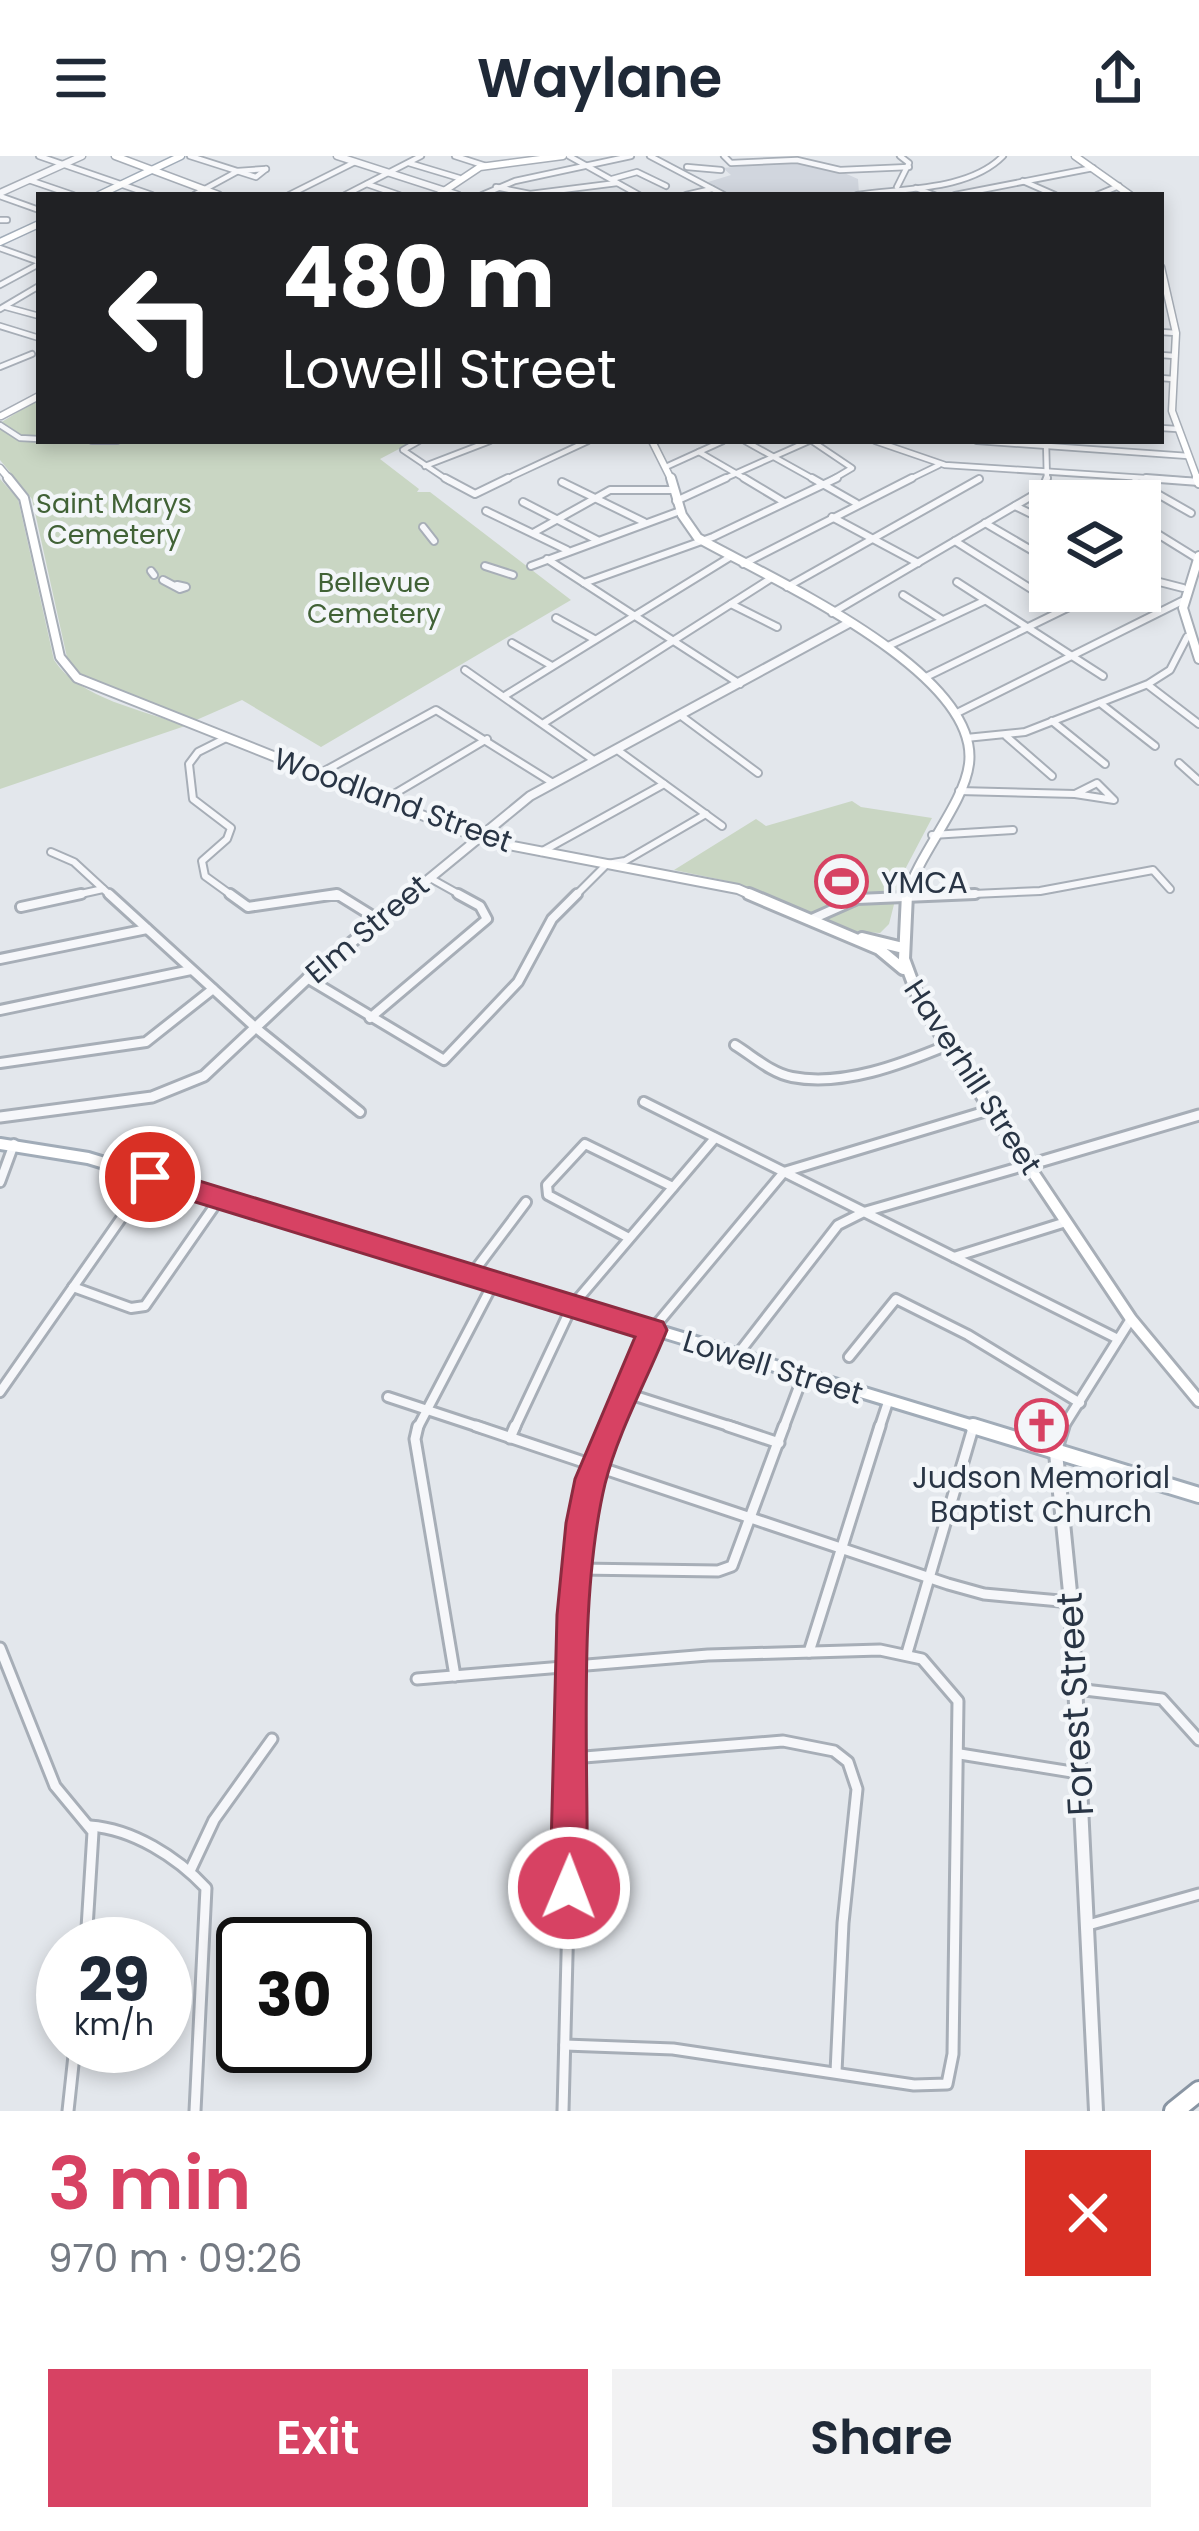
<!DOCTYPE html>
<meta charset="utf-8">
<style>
body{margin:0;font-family:Poppins,sans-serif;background:#f2f2f3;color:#1f2937;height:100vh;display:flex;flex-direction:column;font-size:45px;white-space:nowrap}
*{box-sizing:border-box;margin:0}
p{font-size:39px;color:#747a83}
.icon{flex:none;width:66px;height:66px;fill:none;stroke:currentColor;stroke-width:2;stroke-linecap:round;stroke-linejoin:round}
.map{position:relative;height:1955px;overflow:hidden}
.drawer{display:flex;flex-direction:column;background:#fff;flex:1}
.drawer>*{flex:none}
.top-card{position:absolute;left:36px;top:36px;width:1128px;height:252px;border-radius:0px;box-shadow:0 6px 18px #0003;background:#202124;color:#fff;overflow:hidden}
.controls{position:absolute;left:1029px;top:324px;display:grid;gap:24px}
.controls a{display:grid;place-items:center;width:132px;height:132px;border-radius:0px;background:#fff;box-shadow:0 6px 18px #0003;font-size:60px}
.speed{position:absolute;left:36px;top:1761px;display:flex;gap:24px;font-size:60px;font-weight:700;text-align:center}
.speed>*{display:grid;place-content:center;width:156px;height:156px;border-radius:50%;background:#fff;box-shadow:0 6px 18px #0003;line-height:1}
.speed small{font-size:30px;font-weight:400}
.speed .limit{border:6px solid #111;border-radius:18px;background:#fff;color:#111}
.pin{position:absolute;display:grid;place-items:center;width:102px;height:102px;color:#fff;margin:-51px;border:6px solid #fff;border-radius:50%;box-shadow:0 3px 12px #0007}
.me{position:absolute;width:132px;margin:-66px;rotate:1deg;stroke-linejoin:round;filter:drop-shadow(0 0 9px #0008)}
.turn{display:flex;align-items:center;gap:42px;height:252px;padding:0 48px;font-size:54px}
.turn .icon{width:156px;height:156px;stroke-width:2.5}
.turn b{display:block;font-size:84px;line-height:102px}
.round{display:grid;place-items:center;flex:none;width:126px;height:126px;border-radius:0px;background:#f2f2f3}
.headline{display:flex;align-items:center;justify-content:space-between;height:204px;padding:0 48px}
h1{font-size:72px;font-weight:600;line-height:90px;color:#d74263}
.button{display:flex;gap:24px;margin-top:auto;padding:24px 48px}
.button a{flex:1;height:138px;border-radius:0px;background:#d74263;color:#fff;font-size:48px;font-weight:600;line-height:138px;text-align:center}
.button a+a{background:#f2f2f3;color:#1f2937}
header{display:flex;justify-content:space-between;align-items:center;height:156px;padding:0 48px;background:#fff;font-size:54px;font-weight:600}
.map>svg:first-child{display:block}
.built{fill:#d1d6de}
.green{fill:#c9d6c3}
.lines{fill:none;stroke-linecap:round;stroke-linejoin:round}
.minor-far3-casing{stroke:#a7aeb7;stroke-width:8}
.minor-far2-casing{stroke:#a7aeb7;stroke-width:10}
.minor-far1-casing{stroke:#a7aeb7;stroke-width:14}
.minor-casing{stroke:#a7aeb7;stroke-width:15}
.tertiary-far3-casing{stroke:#a7aeb7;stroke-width:9}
.tertiary-far2-casing{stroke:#a7aeb7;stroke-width:12}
.tertiary-far1-casing{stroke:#a7aeb7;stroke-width:15}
.tertiary-casing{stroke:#a7aeb7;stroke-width:18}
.secondary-far2-casing{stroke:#a7aeb7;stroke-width:9}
.secondary-far1-casing{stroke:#a7aeb7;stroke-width:12}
.secondary-casing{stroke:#a7aeb7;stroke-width:16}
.primary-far2-casing{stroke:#a1acb8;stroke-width:9}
.primary-far1-casing{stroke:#a1acb8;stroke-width:16}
.primary-casing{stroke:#a1acb8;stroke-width:20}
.motorway-casing{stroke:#8995a3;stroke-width:24}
.minor-far3{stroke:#f6f7fa;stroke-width:4.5}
.minor-far2{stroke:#f6f7fa;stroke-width:6}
.minor-far1{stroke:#f6f7fa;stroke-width:8}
.minor{stroke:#f6f7fa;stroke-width:9}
.tertiary-far3{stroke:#f6f7fa;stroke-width:6}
.tertiary-far2{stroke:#f6f7fa;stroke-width:8}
.tertiary-far1{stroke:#f6f7fa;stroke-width:9}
.tertiary{stroke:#f6f7fa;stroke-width:12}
.secondary-far2{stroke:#fff;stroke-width:6}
.secondary-far1{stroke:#fff;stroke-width:8}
.secondary{stroke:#fff;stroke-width:10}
.primary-far2{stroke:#fff;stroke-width:6}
.primary-far1{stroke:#fff;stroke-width:10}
.primary{stroke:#fff;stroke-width:14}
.motorway{stroke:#fff;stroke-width:18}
.route{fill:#d74263;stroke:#8c2b40;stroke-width:3}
.labels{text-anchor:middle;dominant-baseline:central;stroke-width:9;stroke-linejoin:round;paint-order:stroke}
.far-park-label{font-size:27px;fill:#416236;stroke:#f3f6f9}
.street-label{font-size:30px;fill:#293545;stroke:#f3f6f9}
.poi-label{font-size:30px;fill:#293545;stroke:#f3f6f9;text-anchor:start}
.near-street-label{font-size:36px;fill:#293545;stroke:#f3f6f9}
</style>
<header><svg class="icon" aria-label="menu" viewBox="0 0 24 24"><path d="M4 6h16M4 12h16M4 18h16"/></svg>Waylane<svg class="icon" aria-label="share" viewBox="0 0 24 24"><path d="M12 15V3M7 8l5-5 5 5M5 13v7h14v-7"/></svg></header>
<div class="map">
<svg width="1199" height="1955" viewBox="0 0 1199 1955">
<rect width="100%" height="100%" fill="#e3e7ec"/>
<polygon class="built" points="793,5 826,9 858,23 859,37 729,39 708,26 731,19 723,12"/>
<g class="green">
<polygon points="39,243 39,285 414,285 380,303 419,333 417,336 430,336 571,444 321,591 242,544 194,565 83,521 68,506 32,343 0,304 0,267"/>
<path d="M0,323L18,343L54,504C79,543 144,554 185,570L0,633Z"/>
<polygon points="852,645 861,651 932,662 901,721 889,768 880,777 849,775 727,725 674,714 756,663 766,670"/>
</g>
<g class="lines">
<defs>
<g id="minor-far3">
<polyline points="39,0 152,39"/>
<polyline points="190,0 256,21 266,13"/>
<polyline points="455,0 486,10"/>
<polyline points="569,0 639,39"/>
<polyline points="650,0 724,39"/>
<polyline points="724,0 731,7 797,4 840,14 909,11"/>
<polyline points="409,7 459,22"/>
<polyline points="687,11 721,14"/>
<polyline points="612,23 637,16 666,30"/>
<polyline points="29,24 73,39"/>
<polyline points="1023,25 1055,39"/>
<polyline points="367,28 399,39"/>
<polyline points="496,31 530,38 617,27"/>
<polyline points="897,31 909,7 900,0"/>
<polyline points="916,32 934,39"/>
<polyline points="194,39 238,15 266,13"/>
<polyline points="289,39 355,6"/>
<polyline points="345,39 421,0"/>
<polyline points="482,39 515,25 631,0"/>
<polyline points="686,39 712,33"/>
<path d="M857,39C902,32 969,35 1003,0"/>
<polyline points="955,39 1093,12"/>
<polyline points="1097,39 1119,30"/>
<polyline points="0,40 39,54"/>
<polyline points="0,64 7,64"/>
<polyline points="0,92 39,106"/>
<polyline points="0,129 39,108"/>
<polyline points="6,151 39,160"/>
<polyline points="0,153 39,130"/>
<polyline points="0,170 39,182"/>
<polyline points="1161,176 1176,177"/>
<polyline points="1161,199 1175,200"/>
<polyline points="0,211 32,198"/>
<polyline points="1161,222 1173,223"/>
<polyline points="0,269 20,282 39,283"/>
<polyline points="1161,272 1177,273"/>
<polyline points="92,285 117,285"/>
<polyline points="419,285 403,294 449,325"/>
<polyline points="745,285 817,325"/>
<polyline points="812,285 852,312 830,325"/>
<polyline points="875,285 945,309 1191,325"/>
<polyline points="977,285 1188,300"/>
<polyline points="1046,285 1047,325"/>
<polyline points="699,296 749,325"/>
<polyline points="425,310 490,285"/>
<polyline points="668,310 723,285"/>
<polyline points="502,325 588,285"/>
<polyline points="719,325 809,285"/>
<polyline points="906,325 939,309"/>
<polyline points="975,325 979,323"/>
</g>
<g id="minor-far2">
<polyline points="445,322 475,338 508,322"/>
<polyline points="744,322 784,346"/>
<polyline points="812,322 856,347"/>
<polyline points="1146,322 1199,326"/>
<polyline points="1135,325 1191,357"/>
<polyline points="562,326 644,366"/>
<polyline points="1096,340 1104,345"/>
<polyline points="676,345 726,322"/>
<polyline points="523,346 597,384"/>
<polyline points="1015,350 1050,367"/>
<polyline points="486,355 567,394"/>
<polyline points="832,361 918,407"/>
<polyline points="985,367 1050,405"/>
<polyline points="1140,367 1198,403"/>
<polyline points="423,371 434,385"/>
<polyline points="533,377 610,334 674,334"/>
<polyline points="955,385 1063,453"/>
<polyline points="1140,389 1158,380"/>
<polyline points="547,403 740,528"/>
<polyline points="743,408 912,322"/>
<polyline points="485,410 513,419"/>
<polyline points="531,410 680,355"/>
<polyline points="151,415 154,419"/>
<polyline points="1140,421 1183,432"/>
<polyline points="163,424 180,433 186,431 177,429"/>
<polyline points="957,426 1103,520"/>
<polyline points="584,427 713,381 837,322"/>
<polyline points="787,431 979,323"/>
<polyline points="903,439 941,463"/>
<polyline points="731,448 777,471"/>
<polyline points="832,457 1042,334 1047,322"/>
<polyline points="556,462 594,483"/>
<polyline points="512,487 552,510"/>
<polyline points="888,490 984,445"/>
<polyline points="465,514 595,605"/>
<polyline points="926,521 1102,435"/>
<polyline points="1148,529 1199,568"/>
<polyline points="506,539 730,401"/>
<polyline points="1100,547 1155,590"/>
<polyline points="955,558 1182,445"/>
<polyline points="680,559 758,617"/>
<polyline points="1052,565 1105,608"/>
<polyline points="544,567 770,423"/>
<polyline points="1006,580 1052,620"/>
<polyline points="226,582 198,596 189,608 193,643 231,672 227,683 202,705 205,720 234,741"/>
<polyline points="966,582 1025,576 1148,528 1170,514 1187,481"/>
<polyline points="616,593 722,670"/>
<polyline points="1179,607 1199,625"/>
<polyline points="319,618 436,554 553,627"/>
<polygon points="1097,627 1114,644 1075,638"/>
<polyline points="959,635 1075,638"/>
<polyline points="384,644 487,583"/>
<polyline points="932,679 1013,674"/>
<polyline points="51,696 74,706 112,741"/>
<polyline points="541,696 664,628"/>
<polyline points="430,722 464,741"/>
<polyline points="67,741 103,733"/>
<polyline points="318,741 342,741"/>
<polyline points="574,741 607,708 625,705 706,658"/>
<polyline points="906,741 1040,735 1153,714 1170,733"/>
</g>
<g id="minor-far1">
<polyline points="109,738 256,872 360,956"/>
<polyline points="230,738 248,751 337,738 379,764"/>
<polyline points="21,751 81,738"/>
<polyline points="812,763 857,743 975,738"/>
<polyline points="0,803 147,773"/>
<polyline points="307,822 444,904 518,826 552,763 577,738"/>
<polyline points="0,854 191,814"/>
<polyline points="370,862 487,763 480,750 458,738"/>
<path d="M735,889C753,900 771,917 792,921C843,931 902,908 948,889"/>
<polyline points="0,907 146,886 213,833"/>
<polyline points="644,946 1118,1183"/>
<polyline points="0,1026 14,988"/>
<polyline points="629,1082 548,1039 547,1029 585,988 673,1031"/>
<polyline points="954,1101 1066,1066"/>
<polyline points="472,1118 526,1046"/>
<polyline points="73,1131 131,1152 145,1150 220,1042"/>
<polyline points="738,1198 838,1069 864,1056 1027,1009"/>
<polyline points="849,1201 896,1143 968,1179 1080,1247"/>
<polyline points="0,1236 150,1021"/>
<polyline points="626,1237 738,1273"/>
<polyline points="388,1241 485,1273"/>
<polyline points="417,1273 494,1126"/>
<polyline points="514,1273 572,1150 715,982"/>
<polyline points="611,1273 652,1174 784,1016 990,954"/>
<polyline points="783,1273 803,1220"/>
<polyline points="879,1273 888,1246"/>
<polyline points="1062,1273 1131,1163"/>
</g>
<g id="minor">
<polyline points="418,1270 415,1283 455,1520"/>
<polyline points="476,1270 948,1428 984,1438 1071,1446"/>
<polyline points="728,1270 779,1287"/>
<polyline points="510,1282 515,1270"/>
<polyline points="1056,1296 1064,1270"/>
<polyline points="578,1413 718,1415 732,1410 784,1270"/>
<polyline points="0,1492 55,1630 93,1676 86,1788"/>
<polyline points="809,1496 880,1270"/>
<polyline points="907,1497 973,1272"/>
<polyline points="417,1523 708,1499 880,1494 922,1503 958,1545 953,1898 947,1928 914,1929 673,1893 565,1889"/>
<polyline points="1076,1533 1162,1543 1199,1584"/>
<polyline points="960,1598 1078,1617"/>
<polyline points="572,1602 783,1585 834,1595 848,1606 857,1633 843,1767 836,1916"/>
<path d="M90,1670C133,1673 177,1701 206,1732L195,1955"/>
<polyline points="190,1715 214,1664 272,1583"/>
<polyline points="1088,1769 1199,1738"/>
<polyline points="68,1955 75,1890"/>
<polyline points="563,1955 577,1413 590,1323 612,1270"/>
</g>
<g id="tertiary-far3">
<polyline points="337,0 458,39"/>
<polyline points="0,37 82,0"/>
</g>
<polyline id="tertiary-far2" points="407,741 530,640 849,467"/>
<g id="tertiary-far1">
<polyline points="0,961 152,941 204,920 309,821 411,738"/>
<polyline points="1029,1009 1199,959"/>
</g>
<polyline id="tertiary" points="1056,1297 1071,1446 1096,1955"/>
<g id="secondary-far2">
<polyline points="115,0 219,39"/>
<polyline points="1075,0 1130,39"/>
<polyline points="438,39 480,11 563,0"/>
<polyline points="1161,111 1176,177 1172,255 1198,325"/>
<polyline points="1,260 39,240"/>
<polyline points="652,285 672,325"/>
<polyline points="0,312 11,325"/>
</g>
<g id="secondary-far1">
<polyline points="8,322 24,342 60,501 77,522 487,685 738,733 756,741"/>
<path d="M671,322L682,359L698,382C767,421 981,515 969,608C964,648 919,697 906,741"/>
<polyline points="1197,322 1199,327"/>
<polyline points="1199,400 1183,452 1199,503"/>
</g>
<g id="secondary">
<polyline points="749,738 879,793 903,813"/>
<polyline points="907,738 904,803 921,849 1131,1163 1199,1245"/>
<polyline points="862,782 899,791"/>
</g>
<g id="primary-far2">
<polyline points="99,39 181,0"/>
<polyline points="0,86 39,68"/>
</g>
<polyline id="primary-far1" points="0,988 88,1002 983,1273"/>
<polyline id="primary" points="973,1270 1199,1339"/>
<polyline id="motorway" points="1174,1955 1199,1935"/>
</defs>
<use href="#minor-far3" class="minor-far3-casing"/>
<use href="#minor-far2" class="minor-far2-casing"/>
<use href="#minor-far1" class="minor-far1-casing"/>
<use href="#minor" class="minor-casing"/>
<use href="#tertiary-far3" class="tertiary-far3-casing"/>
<use href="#tertiary-far2" class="tertiary-far2-casing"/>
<use href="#tertiary-far1" class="tertiary-far1-casing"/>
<use href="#tertiary" class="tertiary-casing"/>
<use href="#secondary-far2" class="secondary-far2-casing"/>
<use href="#secondary-far1" class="secondary-far1-casing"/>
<use href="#secondary" class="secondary-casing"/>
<use href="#primary-far2" class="primary-far2-casing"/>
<use href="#primary-far1" class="primary-far1-casing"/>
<use href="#primary" class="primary-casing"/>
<use href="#motorway" class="motorway-casing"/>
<use href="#minor-far3" class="minor-far3"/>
<use href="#minor-far2" class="minor-far2"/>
<use href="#minor-far1" class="minor-far1"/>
<use href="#minor" class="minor"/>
<use href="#tertiary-far3" class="tertiary-far3"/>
<use href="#tertiary-far2" class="tertiary-far2"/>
<use href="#tertiary-far1" class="tertiary-far1"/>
<use href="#tertiary" class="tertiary"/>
<use href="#secondary-far2" class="secondary-far2"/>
<use href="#secondary-far1" class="secondary-far1"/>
<use href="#secondary" class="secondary"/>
<use href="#primary-far2" class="primary-far2"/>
<use href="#primary-far1" class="primary-far1"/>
<use href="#primary" class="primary"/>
<use href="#motorway" class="motorway"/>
</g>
<path class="route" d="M150,1010L663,1166L667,1174C647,1224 618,1276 605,1328C577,1446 589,1609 587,1732L582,1746L569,1751L556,1746L550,1732L557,1459L566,1367L575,1323L635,1181L140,1029L136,1021Z"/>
<defs>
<symbol id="stadium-ring" viewBox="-11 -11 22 22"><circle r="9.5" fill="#f3f6f9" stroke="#d74263" stroke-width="1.5"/><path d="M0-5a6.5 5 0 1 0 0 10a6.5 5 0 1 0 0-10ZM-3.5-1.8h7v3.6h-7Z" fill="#d74263"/></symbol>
<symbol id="church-ring" viewBox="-11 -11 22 22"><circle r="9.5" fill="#f3f6f9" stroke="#d74263" stroke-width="1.5"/><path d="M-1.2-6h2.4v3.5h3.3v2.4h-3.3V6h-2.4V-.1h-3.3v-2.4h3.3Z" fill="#d74263"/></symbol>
</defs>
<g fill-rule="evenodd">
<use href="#stadium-ring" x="812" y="696" width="59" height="59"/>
<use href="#church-ring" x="1012" y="1240" width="59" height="59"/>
</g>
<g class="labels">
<g class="far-park-label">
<text x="114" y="347">Saint Marys<tspan x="114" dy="31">Cemetery</tspan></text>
<text x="374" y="426">Bellevue<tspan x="374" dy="31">Cemetery</tspan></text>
</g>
<g class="street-label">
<text transform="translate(393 644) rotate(20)">Woodland Street</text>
<text transform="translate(367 773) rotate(-40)">Elm Street</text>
<text transform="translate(973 921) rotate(57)">Haverhill Street</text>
<text transform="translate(773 1211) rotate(17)">Lowell Street</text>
</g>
<g class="poi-label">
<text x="881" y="726">YMCA</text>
<text x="1041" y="1321" text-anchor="middle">Judson Memorial<tspan x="1041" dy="34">Baptist Church</tspan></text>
</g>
<g class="near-street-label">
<text transform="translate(1075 1548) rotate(-93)">Forest Street</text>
</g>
</g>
</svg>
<div class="controls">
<a><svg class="icon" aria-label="layers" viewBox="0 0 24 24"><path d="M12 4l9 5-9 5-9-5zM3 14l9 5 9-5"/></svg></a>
</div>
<div class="speed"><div>29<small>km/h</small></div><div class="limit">30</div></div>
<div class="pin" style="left:150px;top:1021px;background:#d93025"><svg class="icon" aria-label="arrive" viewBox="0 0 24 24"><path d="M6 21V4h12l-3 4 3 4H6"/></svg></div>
<svg class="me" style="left:569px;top:1732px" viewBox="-20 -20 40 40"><circle r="17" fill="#d74263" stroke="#fff" stroke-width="3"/><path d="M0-11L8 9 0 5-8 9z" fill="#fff"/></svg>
<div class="top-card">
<div class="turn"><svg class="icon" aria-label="left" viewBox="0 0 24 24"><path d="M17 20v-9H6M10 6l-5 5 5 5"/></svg><div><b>480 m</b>Lowell Street</div></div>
</div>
</div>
<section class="drawer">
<div class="headline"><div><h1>3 min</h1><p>970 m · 09:26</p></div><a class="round" style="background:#d93025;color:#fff"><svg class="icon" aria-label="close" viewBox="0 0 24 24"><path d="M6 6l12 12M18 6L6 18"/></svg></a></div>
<div class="button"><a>Exit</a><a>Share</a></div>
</section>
